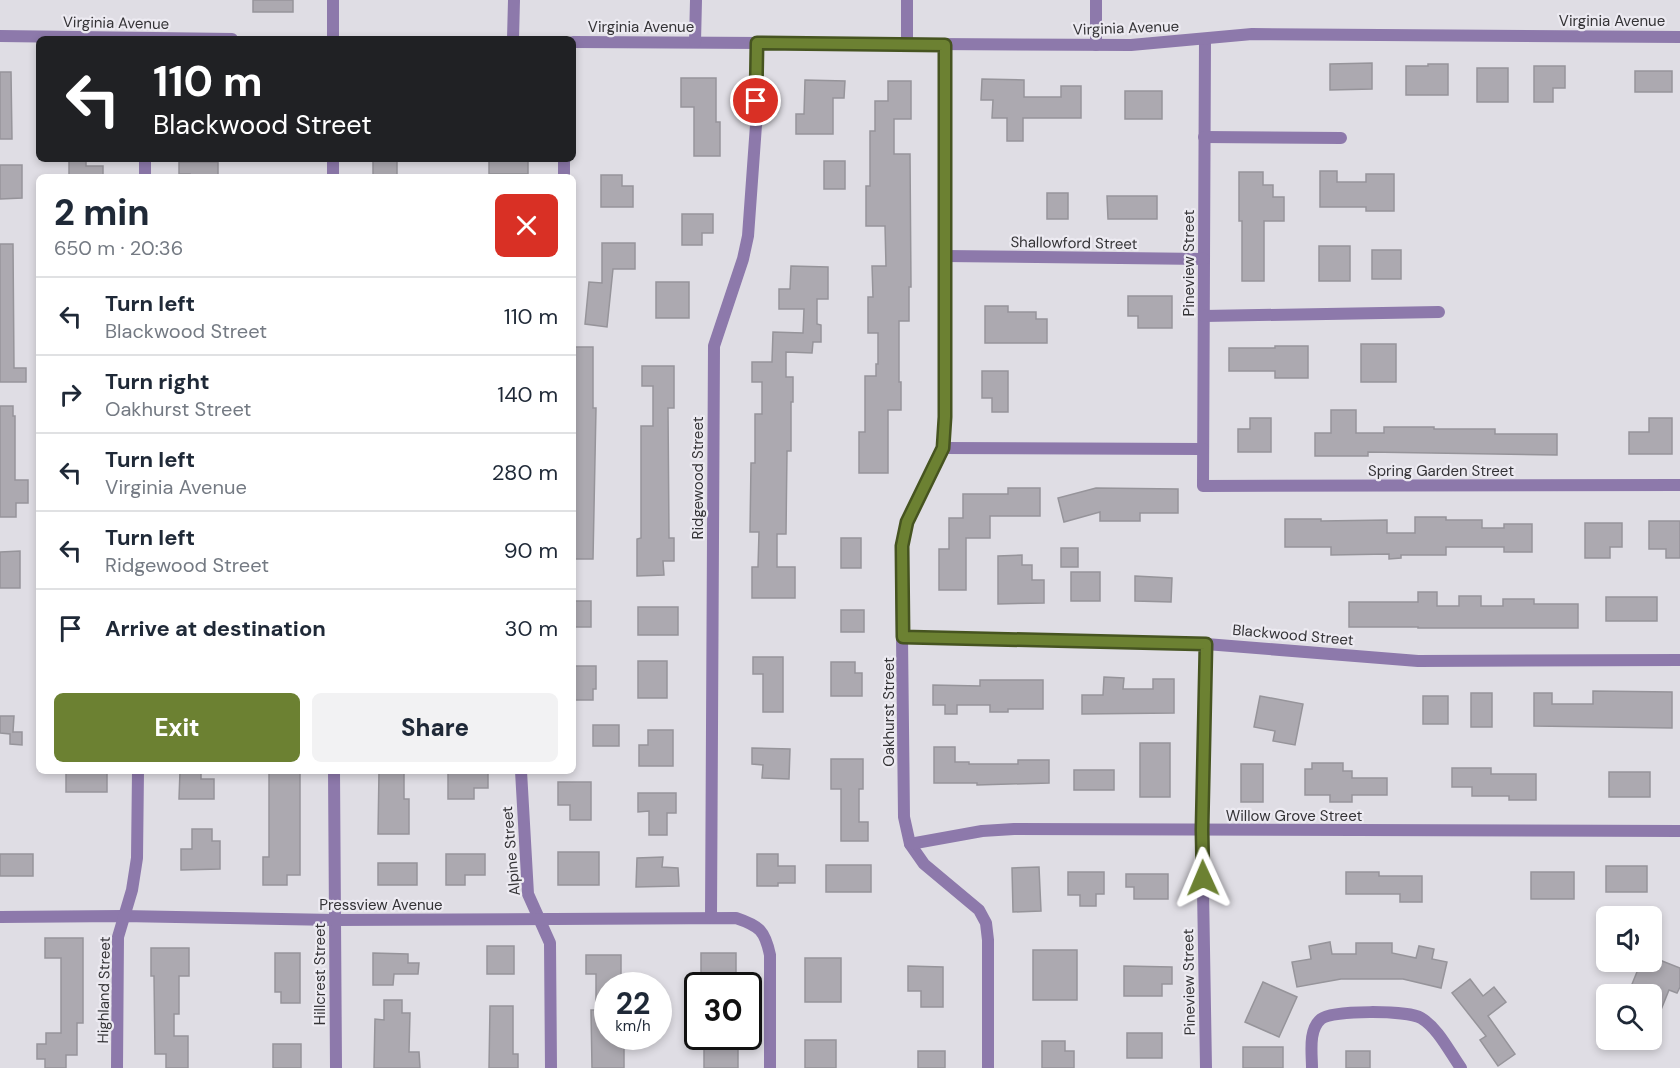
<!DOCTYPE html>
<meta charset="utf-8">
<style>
body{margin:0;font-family:"DM Sans",sans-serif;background:#f2f2f3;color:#1f2937;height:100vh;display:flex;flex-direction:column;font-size:22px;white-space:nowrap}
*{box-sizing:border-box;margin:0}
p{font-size:20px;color:#747a83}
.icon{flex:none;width:33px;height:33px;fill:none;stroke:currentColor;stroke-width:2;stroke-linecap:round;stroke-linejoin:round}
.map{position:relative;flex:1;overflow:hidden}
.drawer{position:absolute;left:36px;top:174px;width:540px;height:600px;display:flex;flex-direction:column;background:#fff;border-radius:9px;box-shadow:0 3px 9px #0003}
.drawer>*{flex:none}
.guide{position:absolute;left:36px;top:36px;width:540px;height:126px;border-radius:9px;box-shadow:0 3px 9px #0003;background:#202124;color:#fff;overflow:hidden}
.buttons{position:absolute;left:1596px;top:906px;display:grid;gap:12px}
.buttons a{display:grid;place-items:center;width:66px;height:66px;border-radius:9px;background:#fff;box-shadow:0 3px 9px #0003;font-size:30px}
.speed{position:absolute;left:594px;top:972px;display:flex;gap:12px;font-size:30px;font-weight:700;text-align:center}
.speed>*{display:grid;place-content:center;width:78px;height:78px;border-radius:50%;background:#fff;box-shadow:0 3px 9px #0003;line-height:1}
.speed small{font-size:15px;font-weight:400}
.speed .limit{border:3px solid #111;border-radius:9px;background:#fff;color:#111}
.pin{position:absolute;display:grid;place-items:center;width:51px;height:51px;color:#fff;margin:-26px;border:3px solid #fff;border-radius:50%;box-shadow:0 2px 6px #0007}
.me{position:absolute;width:66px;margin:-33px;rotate:359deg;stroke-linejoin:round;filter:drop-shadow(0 0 4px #0008)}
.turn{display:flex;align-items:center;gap:21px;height:126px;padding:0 18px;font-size:27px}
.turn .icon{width:78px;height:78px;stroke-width:2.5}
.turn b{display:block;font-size:42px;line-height:51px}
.round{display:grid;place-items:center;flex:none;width:63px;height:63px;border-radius:9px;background:#f2f2f3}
.overview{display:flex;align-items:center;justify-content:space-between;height:102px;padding:0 18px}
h1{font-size:36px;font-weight:800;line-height:45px}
.button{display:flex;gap:12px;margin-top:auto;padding:12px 18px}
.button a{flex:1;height:69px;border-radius:9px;background:#6c8132;color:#fff;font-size:24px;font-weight:800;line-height:69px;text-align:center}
.button a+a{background:#f2f2f3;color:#1f2937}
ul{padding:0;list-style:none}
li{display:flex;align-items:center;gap:18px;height:78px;padding:0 18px;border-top:2px solid #e0e1e3}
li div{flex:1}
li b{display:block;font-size:22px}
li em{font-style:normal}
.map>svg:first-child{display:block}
.building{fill:#aca9b0;stroke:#96949a;stroke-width:1.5}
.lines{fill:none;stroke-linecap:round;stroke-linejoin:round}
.street{stroke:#8d79ab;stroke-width:12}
.route-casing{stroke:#465420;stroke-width:15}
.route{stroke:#6c8132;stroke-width:10}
.labels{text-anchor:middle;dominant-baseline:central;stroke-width:4.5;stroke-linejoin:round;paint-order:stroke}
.street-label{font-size:15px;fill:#343336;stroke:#eceaf1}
</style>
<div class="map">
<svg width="1680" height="1068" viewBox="0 0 1680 1068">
<rect width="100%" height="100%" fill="#dfdde4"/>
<g class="building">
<rect x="253" y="0" width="40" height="12"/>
<polygon points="1372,63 1372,89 1330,90 1330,64"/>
<polygon points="1428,64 1448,64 1448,95 1406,95 1406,66 1428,66"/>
<polygon points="1534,66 1565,66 1565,88 1553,88 1553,102 1534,102"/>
<rect x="1477" y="68" width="31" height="34"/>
<rect x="1635" y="71" width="37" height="21"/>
<polygon points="0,72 11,72 12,139 0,139"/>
<polygon points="681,78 716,78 716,122 720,122 720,156 694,156 694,107 681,107"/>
<polygon points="982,79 1024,80 1024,97 1061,97 1061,86 1081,86 1081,118 1023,118 1023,141 1007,141 1007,118 992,118 993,100 981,100"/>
<polygon points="805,80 845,81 844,98 833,98 833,134 796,134 796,114 804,114"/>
<polygon points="888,81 911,81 911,119 894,119 894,154 910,154 911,287 909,287 909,321 899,321 899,382 901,382 901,410 888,410 888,473 859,473 859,432 865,432 865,376 876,376 876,364 878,364 878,333 868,333 868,297 873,297 872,266 886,266 885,226 866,226 866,186 870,186 870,131 875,131 875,101 888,101"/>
<rect x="1125" y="91" width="37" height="28"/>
<polygon points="69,159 86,159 86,166 103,166 103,177 69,177"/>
<rect x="373" y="159" width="24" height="18"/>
<rect x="489" y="159" width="39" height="15"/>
<rect x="824" y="161" width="21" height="28"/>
<polygon points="179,162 218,162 218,177 190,177 190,174 179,174"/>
<polygon points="0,165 22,165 22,198 0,199"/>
<polygon points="1320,171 1337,171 1337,182 1366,182 1366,174 1394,174 1394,211 1366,211 1366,207 1320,207"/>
<polygon points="1239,172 1263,172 1263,185 1273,185 1273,197 1284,197 1284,221 1264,221 1264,281 1242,281 1242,221 1239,221"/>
<polygon points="601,175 622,175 622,186 633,186 633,207 601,207"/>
<rect x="1047" y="193" width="21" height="26"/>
<polygon points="1107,196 1157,196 1157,219 1108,219"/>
<polygon points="682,214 713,214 713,233 702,233 702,245 682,245"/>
<polygon points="602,243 635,243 635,269 613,269 607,327 585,324 589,282 602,283"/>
<polygon points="0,244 13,244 14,368 26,368 26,382 0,382"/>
<rect x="1319" y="246" width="31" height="35"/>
<rect x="1372" y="250" width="29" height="29"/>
<polygon points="791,266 828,267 828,299 817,299 817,324 821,325 821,342 813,342 812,353 786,352 786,377 793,377 793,402 791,402 791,451 787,451 786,534 777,534 777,567 795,567 795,598 752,598 752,567 758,567 759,532 750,532 751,463 755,463 755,414 762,414 762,382 752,382 752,362 772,362 773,332 803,333 804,309 779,309 779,289 790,289"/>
<rect x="656" y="282" width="33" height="36"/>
<polygon points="1128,296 1172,296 1172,328 1138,328 1138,316 1128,316"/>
<polygon points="985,306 1008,306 1008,312 1036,312 1036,319 1047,319 1047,343 985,343"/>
<rect x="1361" y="344" width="35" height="38"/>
<polygon points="1275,346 1308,346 1308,378 1275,378 1275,371 1229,371 1229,348 1275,348"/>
<polygon points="573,347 593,347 593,408 596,408 593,559 573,559"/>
<polygon points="642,366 674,366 674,408 668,408 669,538 674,538 674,561 663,561 664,575 637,576 637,539 641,538 641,426 653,426 653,386 642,386"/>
<polygon points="982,371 1008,371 1008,412 992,412 992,398 982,398"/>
<polygon points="0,406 13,406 13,416 15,416 15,480 28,480 28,503 16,503 16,517 0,517"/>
<polygon points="1331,410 1356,410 1356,433 1384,433 1384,427 1434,427 1434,429 1495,429 1495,434 1557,434 1557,455 1368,452 1368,456 1315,456 1315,433 1331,433"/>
<polygon points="1250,418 1271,418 1271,452 1238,452 1238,429 1250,429"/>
<polygon points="1649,418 1672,418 1672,454 1629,454 1629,432 1649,432"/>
<polygon points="1008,488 1040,488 1040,516 990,516 990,538 966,538 966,590 939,590 939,549 949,549 949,518 963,518 963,494 1008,494"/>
<polygon points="1096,488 1178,489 1178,513 1140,513 1140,521 1100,521 1100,512 1064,522 1058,498"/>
<polygon points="1415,517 1446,517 1446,520 1482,520 1482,528 1504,528 1504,524 1532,524 1532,552 1504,552 1504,547 1446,547 1446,555 1401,555 1401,558 1389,559 1389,554 1331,555 1331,547 1285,547 1285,519 1321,519 1321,521 1387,520 1387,533 1415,533"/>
<polygon points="1649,521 1680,521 1680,558 1666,558 1666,549 1649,549"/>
<polygon points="1585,523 1622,523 1622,547 1610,547 1610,558 1585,558"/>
<rect x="841" y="538" width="20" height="30"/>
<rect x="1061" y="548" width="17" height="19"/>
<polygon points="20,551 20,588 0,588 0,552"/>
<polygon points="1022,555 1022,565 1032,565 1032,580 1044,580 1044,603 998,604 998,556"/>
<rect x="1071" y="572" width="29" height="29"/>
<polygon points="1135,576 1172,578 1171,602 1135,601"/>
<polygon points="1418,592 1437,592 1437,606 1459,606 1459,596 1481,596 1481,606 1503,606 1503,599 1534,599 1534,604 1578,604 1578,628 1418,628 1418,627 1349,627 1349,602 1418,602"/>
<rect x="1606" y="597" width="51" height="24"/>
<rect x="573" y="601" width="18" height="26"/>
<rect x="638" y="607" width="40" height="28"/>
<rect x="841" y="610" width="23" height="22"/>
<polygon points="753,657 783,657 783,712 763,712 763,674 753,674"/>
<rect x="638" y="661" width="29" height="37"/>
<polygon points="831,662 855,662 855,673 862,673 862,696 831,696"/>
<polygon points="573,666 596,666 596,689 593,689 593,700 573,700"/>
<polygon points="1104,677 1124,678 1123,689 1153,689 1153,679 1174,679 1174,713 1082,714 1082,695 1103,695"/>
<polygon points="980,680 1043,680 1043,709 1008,709 1008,712 990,712 990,705 957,705 957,714 945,714 945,705 933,705 933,685 980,686"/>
<polygon points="1593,691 1672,692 1672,728 1534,726 1534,693 1552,693 1552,704 1593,704"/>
<rect x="1471" y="693" width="21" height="34"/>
<polygon points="1260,696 1303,704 1295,745 1273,741 1275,731 1254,727"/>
<rect x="1423" y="696" width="25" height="28"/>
<polygon points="0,716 14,716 13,732 22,732 22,745 10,744 10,734 0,733"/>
<rect x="593" y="725" width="26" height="21"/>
<polygon points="648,730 673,730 673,766 639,766 639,745 648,745"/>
<rect x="1140" y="743" width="30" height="54"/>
<polygon points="934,747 955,747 955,762 969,762 969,764 1018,764 1018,760 1049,760 1049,783 977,785 977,783 934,783"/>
<polygon points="752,748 790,749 789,779 762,778 763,765 752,764"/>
<polygon points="831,759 863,759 863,789 859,789 859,822 868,822 868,841 841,841 841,789 831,789"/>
<polygon points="1312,763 1343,763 1343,771 1352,771 1352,778 1387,778 1387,795 1352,795 1352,802 1330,802 1330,795 1305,795 1305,769 1312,769"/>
<rect x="1241" y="764" width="22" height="38"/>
<polygon points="1452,768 1491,768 1491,774 1536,774 1536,800 1509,800 1509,796 1472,796 1472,787 1452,787"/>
<rect x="1074" y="770" width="40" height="20"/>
<polygon points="76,771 107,771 107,792 66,792 66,772 76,772"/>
<polygon points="180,771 201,771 201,779 214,779 214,799 179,799"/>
<polygon points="269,771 300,771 300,875 287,875 287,885 263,885 263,857 269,857"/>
<polygon points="379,771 404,771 404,799 409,799 409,834 378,834"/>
<polygon points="448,771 488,771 488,788 474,788 474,799 448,799"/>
<rect x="1609" y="772" width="41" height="25"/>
<polygon points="558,782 591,782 591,820 570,820 570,805 558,805"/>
<polygon points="638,793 676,793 676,813 667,813 667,835 649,835 649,811 638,812"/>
<polygon points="192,829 212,829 212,841 220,841 220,869 181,870 181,849 192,849"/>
<rect x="558" y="852" width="41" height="33"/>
<rect x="0" y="854" width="33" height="22"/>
<polygon points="446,854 485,854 485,875 465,875 465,885 446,885"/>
<polygon points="757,854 778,854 778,866 795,866 795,883 778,883 778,886 757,886"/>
<polygon points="663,857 662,867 678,868 679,886 636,887 637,858"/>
<rect x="378" y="863" width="39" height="22"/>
<rect x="826" y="865" width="45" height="27"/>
<rect x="1606" y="866" width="41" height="26"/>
<polygon points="1039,867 1041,911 1013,912 1012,868"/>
<polygon points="1068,872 1104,872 1104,894 1096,894 1096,906 1080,906 1080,895 1068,895"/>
<polygon points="1346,872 1379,872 1379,876 1422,876 1422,902 1400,902 1400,894 1346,894"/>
<rect x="1531" y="872" width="43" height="27"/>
<polygon points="1126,874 1168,874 1168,899 1134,899 1134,887 1126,887"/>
<polygon points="45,938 83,938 83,1023 77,1023 77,1055 66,1055 66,1068 45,1068 45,1059 37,1059 37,1044 46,1044 46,1033 61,1033 61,958 45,958"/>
<polygon points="1330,942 1332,954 1356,954 1356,943 1392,943 1392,953 1416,958 1419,946 1434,949 1432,959 1447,962 1441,988 1403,979 1341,979 1297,987 1292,962 1311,959 1309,946"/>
<rect x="487" y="946" width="27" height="28"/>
<polygon points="151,948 189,948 189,976 179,976 179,1014 174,1014 174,1036 188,1036 188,1068 166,1068 166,1054 155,1054 154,976 151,976"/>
<rect x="1033" y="950" width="44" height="50"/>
<polygon points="275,953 300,953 300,1003 281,1003 281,992 275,992"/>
<polygon points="373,953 408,954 408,963 419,963 418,974 394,974 393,985 373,985"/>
<rect x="701" y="953" width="35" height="33"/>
<polygon points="586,955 621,955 621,985 608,986 608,1036 624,1036 624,1068 592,1068 591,1010 596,1010 596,974 586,974"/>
<polygon points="1652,957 1680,968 1680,987 1677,993 1669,990 1652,1032 1652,994 1628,994 1641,962 1652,962"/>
<rect x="805" y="958" width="36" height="44"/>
<polygon points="908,966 943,967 943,1007 921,1007 921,991 908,991"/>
<polygon points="1124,966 1172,967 1172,984 1162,984 1162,996 1124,996"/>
<polygon points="1470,979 1483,996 1494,987 1506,1002 1488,1016 1515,1054 1498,1066 1480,1040 1486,1036 1452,993"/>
<polygon points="1263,982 1297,997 1279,1037 1245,1022"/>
<polygon points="384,1000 402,1000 402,1013 410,1013 409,1052 419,1052 420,1068 374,1068 375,1019 384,1020"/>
<polygon points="490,1006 513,1006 513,1054 518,1054 518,1068 489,1068"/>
<rect x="1127" y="1033" width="35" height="25"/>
<rect x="704" y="1036" width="34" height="32"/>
<rect x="805" y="1040" width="31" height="28"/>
<polygon points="1042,1041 1065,1041 1065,1051 1074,1051 1074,1068 1042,1068"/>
<rect x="273" y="1044" width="28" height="24"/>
<rect x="1243" y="1047" width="40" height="21"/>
<rect x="918" y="1051" width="27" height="17"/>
<rect x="1346" y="1051" width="24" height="17"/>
</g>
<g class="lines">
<g class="street">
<polyline points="907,0 907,44"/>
<polyline points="1096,0 1096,45"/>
<polyline points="0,36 232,39"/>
<polyline points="333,39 333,0"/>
<polyline points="513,39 514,0"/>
<polyline points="1205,39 1203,486 1680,485"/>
<polyline points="573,42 1131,45 1252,34 1680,37"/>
<polyline points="695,42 696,0"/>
<polyline points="945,45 945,417 943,448 907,522 901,546 904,817 910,844 924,864 979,910 986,923 988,940 988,1068"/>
<polyline points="1204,137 1341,138"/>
<polyline points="333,159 333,177"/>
<polyline points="564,159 564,177"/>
<polyline points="145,177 145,159"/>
<polyline points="944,256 1204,259"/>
<polyline points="1204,316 1439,312"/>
<polyline points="943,448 1203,449"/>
<polyline points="903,637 1206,644 1418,661 1680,660"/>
<polyline points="334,771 336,1068"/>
<polyline points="521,771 528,894 550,943 551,1068"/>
<polyline points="910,844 982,831 1014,829 1680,831"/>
<path d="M0,917L123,916L335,920L736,918C760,926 765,931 770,955V1068"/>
<polyline points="711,918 714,346 743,259 748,236 756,125 757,43"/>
<polyline points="117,1068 118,937 132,890 137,858 138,771"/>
<polyline points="1206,1068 1202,830 1206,644"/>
<path d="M1312,1068C1312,1053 1308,1030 1321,1019C1332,1010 1407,1010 1421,1018C1438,1028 1449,1051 1461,1068"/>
</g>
</g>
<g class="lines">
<defs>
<polyline id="route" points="756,101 757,43 945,45 945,417 943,448 907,522 902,546 903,637 1206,644 1202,830 1203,878"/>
</defs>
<use href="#route" class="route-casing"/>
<use href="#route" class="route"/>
</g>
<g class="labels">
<g class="street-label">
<text x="1612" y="21">Virginia Avenue</text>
<text transform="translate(116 23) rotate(1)">Virginia Avenue</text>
<text x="641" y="27">Virginia Avenue</text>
<text transform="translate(1126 28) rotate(-2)">Virginia Avenue</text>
<text transform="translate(1074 243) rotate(1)">Shallowford Street</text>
<text transform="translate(1189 263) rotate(-90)">Pineview Street</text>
<text x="1441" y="471">Spring Garden Street</text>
<text transform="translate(698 478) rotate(-90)">Ridgewood Street</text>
<text transform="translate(1293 635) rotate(5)">Blackwood Street</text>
<text transform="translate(889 712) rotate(-90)">Oakhurst Street</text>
<text x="1294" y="816">Willow Grove Street</text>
<text transform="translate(511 851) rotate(-95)">Alpine Street</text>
<text x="381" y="905">Pressview Avenue</text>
<text transform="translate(320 974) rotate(-90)">Hillcrest Street</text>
<text transform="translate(1189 982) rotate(-91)">Pineview Street</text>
<text transform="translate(104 990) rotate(-89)">Highland Street</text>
</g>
</g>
</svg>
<div class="buttons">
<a><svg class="icon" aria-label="sound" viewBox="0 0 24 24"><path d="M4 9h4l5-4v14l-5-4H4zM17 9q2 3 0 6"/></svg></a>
<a><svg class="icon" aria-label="search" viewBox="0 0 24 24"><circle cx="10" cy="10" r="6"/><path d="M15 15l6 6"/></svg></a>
</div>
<div class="speed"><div>22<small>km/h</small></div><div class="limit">30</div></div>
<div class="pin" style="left:756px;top:101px;background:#d93025"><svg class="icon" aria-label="arrive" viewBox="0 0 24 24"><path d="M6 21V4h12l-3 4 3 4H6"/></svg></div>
<svg class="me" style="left:1203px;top:878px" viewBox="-20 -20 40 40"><path d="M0-17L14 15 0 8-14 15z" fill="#6c8132" stroke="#fff" stroke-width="4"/></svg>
<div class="guide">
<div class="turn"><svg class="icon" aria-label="left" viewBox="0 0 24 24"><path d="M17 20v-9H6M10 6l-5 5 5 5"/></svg><div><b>110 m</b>Blackwood Street</div></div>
</div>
<section class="drawer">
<div class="overview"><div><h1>2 min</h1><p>650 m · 20:36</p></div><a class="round" style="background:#d93025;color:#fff"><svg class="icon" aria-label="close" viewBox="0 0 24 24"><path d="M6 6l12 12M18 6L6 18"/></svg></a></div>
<ul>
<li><svg class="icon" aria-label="left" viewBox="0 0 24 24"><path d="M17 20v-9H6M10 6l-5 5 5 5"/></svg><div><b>Turn left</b><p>Blackwood Street</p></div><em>110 m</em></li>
<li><svg class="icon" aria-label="right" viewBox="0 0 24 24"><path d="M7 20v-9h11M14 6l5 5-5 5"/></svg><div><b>Turn right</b><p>Oakhurst Street</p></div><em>140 m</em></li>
<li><svg class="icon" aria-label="left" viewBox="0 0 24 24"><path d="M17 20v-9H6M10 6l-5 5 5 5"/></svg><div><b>Turn left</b><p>Virginia Avenue</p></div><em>280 m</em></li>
<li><svg class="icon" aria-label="left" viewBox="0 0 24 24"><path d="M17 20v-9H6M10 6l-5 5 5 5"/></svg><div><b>Turn left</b><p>Ridgewood Street</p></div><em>90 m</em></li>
<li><svg class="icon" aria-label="arrive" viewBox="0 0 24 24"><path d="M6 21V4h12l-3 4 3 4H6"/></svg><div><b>Arrive at destination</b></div><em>30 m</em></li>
</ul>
<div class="button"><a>Exit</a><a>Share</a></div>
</section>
</div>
